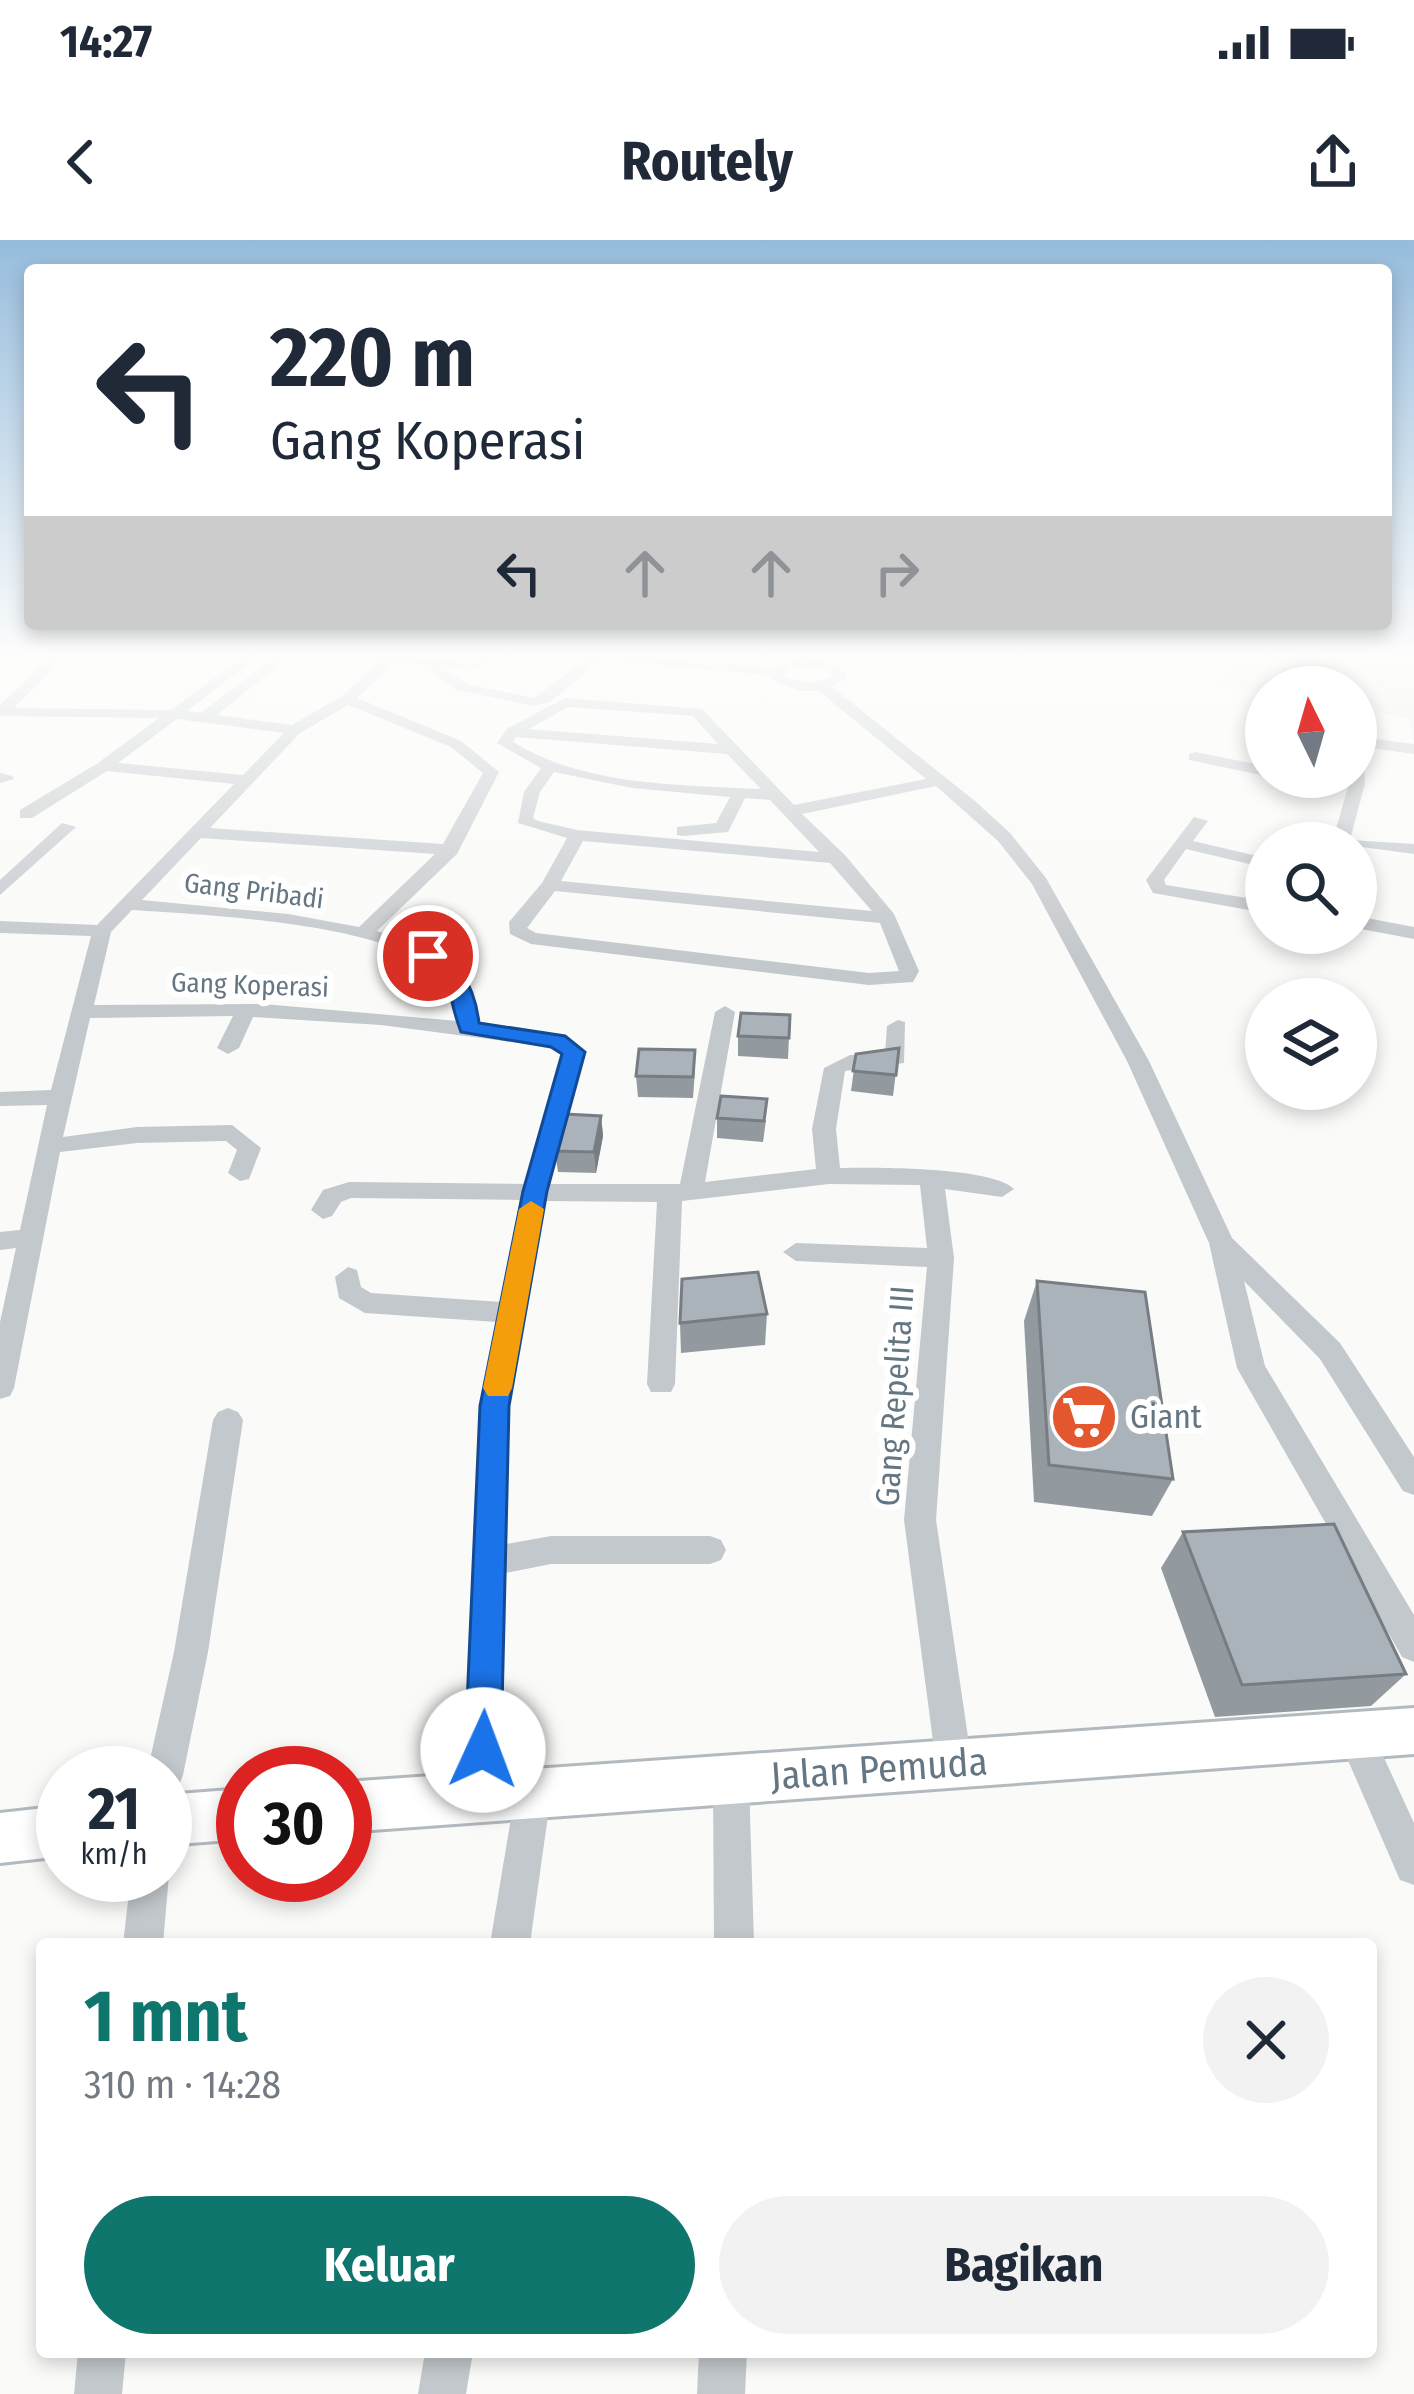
<!DOCTYPE html>
<html lang="id">
<meta charset="utf-8">
<style>
body{margin:0;font-family:"Fira Sans Condensed",sans-serif;background:#f2f2f3;color:#1f2937;height:100vh;display:flex;flex-direction:column;font-size:45px;white-space:nowrap}
*{box-sizing:border-box;margin:0}
p{font-size:39px;color:#747a83}
.icon{flex:none;width:66px;height:66px;fill:none;stroke:currentColor;stroke-width:2;stroke-linecap:round;stroke-linejoin:round}
.map{position:relative;flex:1;overflow:hidden}
.details{position:absolute;left:36px;top:1698px;width:1341px;height:420px;display:flex;flex-direction:column;background:#fff;border-radius:12px;box-shadow:0 6px 18px #0003}
.details>*{flex:none}
.top-card{position:absolute;left:24px;top:24px;width:1368px;height:366px;border-radius:12px;box-shadow:0 6px 18px #0003;background:#fff;color:#1f2937;overflow:hidden}
.needle{width:78px;rotate:355deg}
.controls{position:absolute;left:1245px;top:426px;display:grid;gap:24px}
.controls a{display:grid;place-items:center;width:132px;height:132px;border-radius:50%;background:#fff;box-shadow:0 6px 18px #0003;font-size:60px}
.speed{position:absolute;left:36px;top:1506px;display:flex;gap:24px;font-size:60px;font-weight:700;text-align:center}
.speed>*{display:grid;place-content:center;width:156px;height:156px;border-radius:50%;background:#fff;box-shadow:0 6px 18px #0003;line-height:1}
.speed small{font-size:30px;font-weight:400}
.speed .limit{border:18px solid #d22;background:#fff;color:#111}
.pin{position:absolute;display:grid;place-items:center;width:102px;height:102px;color:#fff;margin:-51px;border:6px solid #fff;border-radius:50%;box-shadow:0 3px 12px #0007}
.me{position:absolute;width:132px;margin:-66px;rotate:2deg;stroke-linejoin:round;filter:drop-shadow(0 0 9px #0008)}
.turn{display:flex;align-items:center;gap:42px;height:252px;padding:0 48px;font-size:54px}
.turn .icon{width:156px;height:156px;stroke-width:2.5}
.turn b{display:block;font-size:84px;line-height:102px}
.lanes{display:flex;align-items:center;height:114px;padding:0 48px;background:#0003;justify-content:center;gap:60px;direction:ltr}
.lanes .off{opacity:.35}
.round{display:grid;place-items:center;flex:none;width:126px;height:126px;border-radius:63px;background:#f2f2f3}
.head{display:flex;align-items:center;justify-content:space-between;height:204px;padding:0 48px}
h1{font-size:72px;font-weight:700;line-height:90px;color:#0f766e}
.primary-button{display:flex;gap:24px;margin-top:auto;padding:24px 48px}
.primary-button a{flex:1;height:138px;border-radius:72px;background:#0f766e;color:#fff;font-size:48px;font-weight:700;line-height:138px;text-align:center}
.primary-button a+a{background:#f2f2f3;color:#1f2937}
.status{display:flex;justify-content:space-between;align-items:center;height:84px;padding:0 60px;background:#fff;direction:ltr}
.status svg{height:33px;fill:currentColor}
header{display:flex;justify-content:space-between;align-items:center;height:156px;padding:0 48px;background:#fff;font-size:54px;font-weight:700}
.map>svg:first-child{display:block}
.built{fill:#e8e9e9}
.lines{fill:none;stroke-linecap:round;stroke-linejoin:round}
.secondary-casing{stroke:#b3babf;stroke-width:6}
.minor{fill:#c3c8cc;fill-rule:evenodd}
.secondary{fill:#fff;fill-rule:evenodd}
.wall{fill:#929a9f}
.shaded-wall{fill:#777d82}
.building{fill:#aab3b9;stroke:#777d82;stroke-width:3}
.route{fill:#1a73e8;stroke:#114b97;stroke-width:3}
.slow{fill:#f59e0b}
.labels{text-anchor:middle;dominant-baseline:central;stroke-width:12;stroke-linejoin:round;paint-order:stroke}
.far-street-label{font-size:27px;fill:#657683;stroke:#fff}
.street-label{font-size:33px;fill:#657683;stroke:#fff}
.poi-label{font-size:33px;fill:#657683;stroke:#fff;text-anchor:start}
.near-street-label{font-size:39px;fill:#657683;stroke:#fff}
</style>
<div class="status"><b>14:27</b><svg viewBox="0 0 49 12"><path d="M0 12V9h3v3zM5 12V6h3v6zM10 12V3h3v9zM15 12V0h3v12zM26 1h20v11H26zM47 4h2v5h-2z"/></svg></div>
<header><svg class="icon" aria-label="back" viewBox="0 0 24 24"><path d="M15 5l-7 7 7 7"/></svg>Routely<svg class="icon" aria-label="share" viewBox="0 0 24 24"><path d="M12 15V3M7 8l5-5 5 5M5 13v7h14v-7"/></svg></header>
<div class="map">
<svg width="1414" height="2154" viewBox="0 0 1414 2154">
<rect width="100%" height="100%" fill="#fafaf8"/>
<polygon class="built" points="1248,416 1414,416 1414,504 1409,478 1356,469 1356,447 1266,447 1266,454 1216,446"/>
<g class="lines">
<defs>
<g id="secondary">
<polygon points="1414,1468 1414,1514 345,1592 345,1542"/>
<polygon points="243,1549 243,1599 165,1605 165,1555"/>
<polygon points="63,1566 63,1616 0,1623 0,1573"/>
</g>
</defs>
<use href="#secondary" class="secondary-casing"/>
<g class="minor">
<path d="M51,416H65L14,468L171,470L244,416H259L187,471L201,473L275,416H290L217,475L292,485L342,456L380,421L359,416L470,422L501,416L472,430L442,427L467,444L534,458L591,416H606L550,462L534,466L457,450L422,425L395,423L357,458L461,501L499,532L457,614L377,691C436,707 469,719 479,784L565,796L585,812L549,944H680L715,772L725,766L735,772L705,942L816,929L812,889L824,828L850,815L885,814L887,786L898,780L905,782L904,823L845,831L836,889L840,928C874,927 993,927 1014,949L1002,957L945,949L954,1018L936,1280L972,1524L967,1537L954,1542L941,1537L936,1524L904,1280L927,1027L796,1021L783,1012L796,1003L927,1008L920,945L829,944L682,961L675,1144L671,1152H651L647,1144L657,962L545,961L509,1165L506,1304L551,1296H710L721,1300L726,1310L721,1320L710,1324H551L505,1333L499,1558L494,1571L481,1576L468,1571L463,1558L481,1165L497,1082L365,1073L339,1058L335,1037L348,1027L357,1030L361,1047L371,1053L501,1062L521,960L351,958L341,962L332,976L323,979L311,970L323,950L349,942L525,944L563,814L551,807L381,785L253,777L239,808L228,814L217,808L233,776L90,778L63,897L137,887L232,885L261,908L249,939L240,941L228,933L237,910L226,901L137,903L60,912L14,1148L10,1156L0,1159V1082L16,1008L0,1010V992L20,990L47,865L0,866V852L51,850L91,696L0,693V681L97,685L234,544L107,531L32,578H20V570L98,523L159,478L0,476V465ZM348,465L451,507L483,533L443,604L210,588L300,493ZM177,479L284,493L243,535L118,523ZM201,598L435,614L359,687L288,674L142,660ZM132,670C206,675 395,683 445,737L458,781L263,764L94,765L111,692Z"/>
<path d="M612,416L774,427L802,418L836,423L848,437L832,447L975,561L1010,593L1046,638L1149,821L1232,998L1340,1103L1414,1217V1255L1403,1251L1320,1119L1244,1041L1265,1126L1414,1375V1422L1402,1417L1237,1128L1209,1003L1127,821L1032,644L998,601L936,546L802,574L845,615L894,674L919,731L913,742L869,745L531,704L510,694L509,682L542,643L567,598L518,583L524,552L541,528L497,503L507,489L565,458L702,469L794,565L926,539L819,451H801L772,440L771,435L617,422ZM802,426L827,430L833,436L809,443L784,436L787,429ZM568,467L693,476L718,504L529,489ZM516,497L727,514L761,549C680,545 584,546 513,502ZM554,532L632,548L730,557L716,583L677,587V595L683,596L728,592L745,558L770,560L819,612L577,590L538,581L533,578L540,552ZM583,601L830,623L872,671L561,641ZM555,651L880,683L899,731L869,733L536,693L527,688Z"/>
<polygon points="1361,497 1414,504 1414,514 1365,507 1356,513 1356,499"/>
<polygon points="1195,512 1266,526 1266,536 1189,520 1189,514"/>
<polygon points="1356,515 1364,520 1365,543 1350,600 1414,604 1414,614 1332,603 1348,547 1296,537 1356,537"/>
<polygon points="0,533 12,536 14,539 0,543"/>
<polygon points="1194,577 1208,581 1193,601 1266,618 1266,628 1186,609 1164,640 1166,645 1266,661 1266,673 1153,653 1146,640"/>
<polygon points="62,583 76,587 0,655 0,640"/>
<polygon points="1356,676 1414,687 1414,699 1356,688"/>
<polygon points="228,1168 238,1172 243,1180 208,1412 183,1535 178,1548 165,1553 165,1533 147,1533 174,1412 213,1180 218,1172"/>
<polygon points="1355,1477 1368,1483 1414,1583 1414,1645 1400,1640 1337,1495 1342,1483"/>
<polygon points="731,1522 744,1527 749,1540 754,1704 714,1704 713,1540 718,1527"/>
<polygon points="533,1536 546,1541 551,1554 530,1704 490,1704 515,1554 520,1541"/>
<polygon points="165,1625 169,1635 163,1704 123,1704 131,1635 165,1635"/>
<polygon points="78,2112 126,2112 122,2154 74,2154"/>
<polygon points="425,2112 473,2112 466,2154 418,2154"/>
<polygon points="699,2112 747,2112 745,2154 697,2154"/>
</g>
<use href="#secondary" class="secondary"/>
</g>
<g class="wall">
<polygon points="790,775 788,819 738,816 738,796"/>
<polygon points="899,808 893,856 851,851 856,814"/>
<polygon points="695,830 693,858 638,857 636,836"/>
<polygon points="601,876 603,896 596,933 558,932 555,911"/>
<polygon points="717,878 766,880 763,902 717,898"/>
<polygon points="1037,1041 1173,1239 1152,1276 1034,1262 1024,1081"/>
<polygon points="767,1074 765,1105 681,1113 680,1083"/>
<polygon points="1183,1292 1406,1434 1371,1466 1215,1477 1161,1328"/>
</g>
<polygon class="shaded-wall" points="601,876 603,896 596,933 594,912"/>
<g class="building">
<polygon points="741,773 790,775 789,798 738,796"/>
<polygon points="899,808 896,835 853,831 856,814"/>
<polygon points="639,809 695,810 693,837 636,836"/>
<polygon points="721,856 767,859 764,881 717,878"/>
<polygon points="565,874 601,876 594,912 555,911"/>
<polygon points="758,1032 767,1074 680,1083 682,1039"/>
<polygon points="1037,1041 1145,1052 1173,1239 1049,1225"/>
<polygon points="1334,1284 1406,1434 1242,1445 1183,1292"/>
</g>
<linearGradient id="sky" x2="0" y2="1"><stop stop-color="#96bcdc"/><stop offset="0.58" stop-color="#fdfdfc"/><stop offset="1" stop-color="#fdfdfc" stop-opacity="0"/></linearGradient>
<rect width="1414" height="717" fill="url(#sky)"/>
<path class="route" d="M428,710C461,720 475,750 479,783L565,796L585,812L547,951L509,1166L501,1510L496,1523L483,1528L470,1523L465,1510L480,1166L523,951L562,814L551,807L461,792C444,747 460,752 418,716Z"/>
<polygon class="slow" points="531,961 544,969 512,1148 508,1156 488,1156 483,1148 519,969"/>
<defs>
<symbol id="supermarket-disc" viewBox="-11 -11 22 22"><circle r="9.5" fill="#e4572e" stroke="#fff"/><path d="M-6-5.5h2.5l.6 2H6L4.5 2H-2.5L-4.4-4H-6ZM-1.5 3.2a1.3 1.3 0 1 0 .1 0ZM3 3.2a1.3 1.3 0 1 0 .1 0Z" fill="#fff"/></symbol>
</defs>
<g fill-rule="evenodd">
<use href="#supermarket-disc" x="1046" y="1139" width="76" height="76"/>
</g>
<g class="labels">
<g class="far-street-label">
<text transform="translate(254 651) rotate(7)">Gang Pribadi</text>
<text transform="translate(250 745) rotate(2)">Gang Koperasi</text>
</g>
<g class="street-label">
<text transform="translate(895 1156) rotate(-86)">Gang Repelita III</text>
</g>
<g class="poi-label">
<text x="1130" y="1177">Giant</text>
</g>
<g class="near-street-label">
<text transform="translate(879 1529) rotate(-4)">Jalan Pemuda</text>
</g>
</g>
</svg>
<div class="controls">
<a><svg class="needle" viewBox="-14 -14 28 28"><path d="M0-13l5 13h-10z" fill="#e53935"/><path d="M0 13l5-13h-10z" fill="#747a83"/></svg></a>
<a><svg class="icon" aria-label="search" viewBox="0 0 24 24"><circle cx="10" cy="10" r="6"/><path d="M15 15l6 6"/></svg></a>
<a><svg class="icon" aria-label="layers" viewBox="0 0 24 24"><path d="M12 4l9 5-9 5-9-5zM3 14l9 5 9-5"/></svg></a>
</div>
<div class="speed"><div>21<small>km/h</small></div><div class="limit">30</div></div>
<div class="pin" style="left:428px;top:716px;background:#d93025"><svg class="icon" aria-label="arrive" viewBox="0 0 24 24"><path d="M6 21V4h12l-3 4 3 4H6"/></svg></div>
<svg class="me" style="left:483px;top:1510px" viewBox="-20 -20 40 40"><circle r="19" fill="#fff"/><path d="M0-13L10 11 0 6-10 11z" fill="#1a73e8"/></svg>
<div class="top-card">
<div class="turn"><svg class="icon" aria-label="left" viewBox="0 0 24 24"><path d="M17 20v-9H6M10 6l-5 5 5 5"/></svg><div><b>220 m</b>Gang Koperasi</div></div>
<div class="lanes"><svg class="icon" aria-label="left" viewBox="0 0 24 24"><path d="M17 20v-9H6M10 6l-5 5 5 5"/></svg><svg class="icon off" aria-label="ahead" viewBox="0 0 24 24"><path d="M12 20V5M6 11l6-6 6 6"/></svg><svg class="icon off" aria-label="ahead" viewBox="0 0 24 24"><path d="M12 20V5M6 11l6-6 6 6"/></svg><svg class="icon off" aria-label="right" viewBox="0 0 24 24"><path d="M7 20v-9h11M14 6l5 5-5 5"/></svg></div>
</div>
<section class="details">
<div class="head"><div><h1>1 mnt</h1><p>310 m · 14:28</p></div><a class="round"><svg class="icon" aria-label="close" viewBox="0 0 24 24"><path d="M6 6l12 12M18 6L6 18"/></svg></a></div>
<div class="primary-button"><a>Keluar</a><a>Bagikan</a></div>
</section>
</div>
